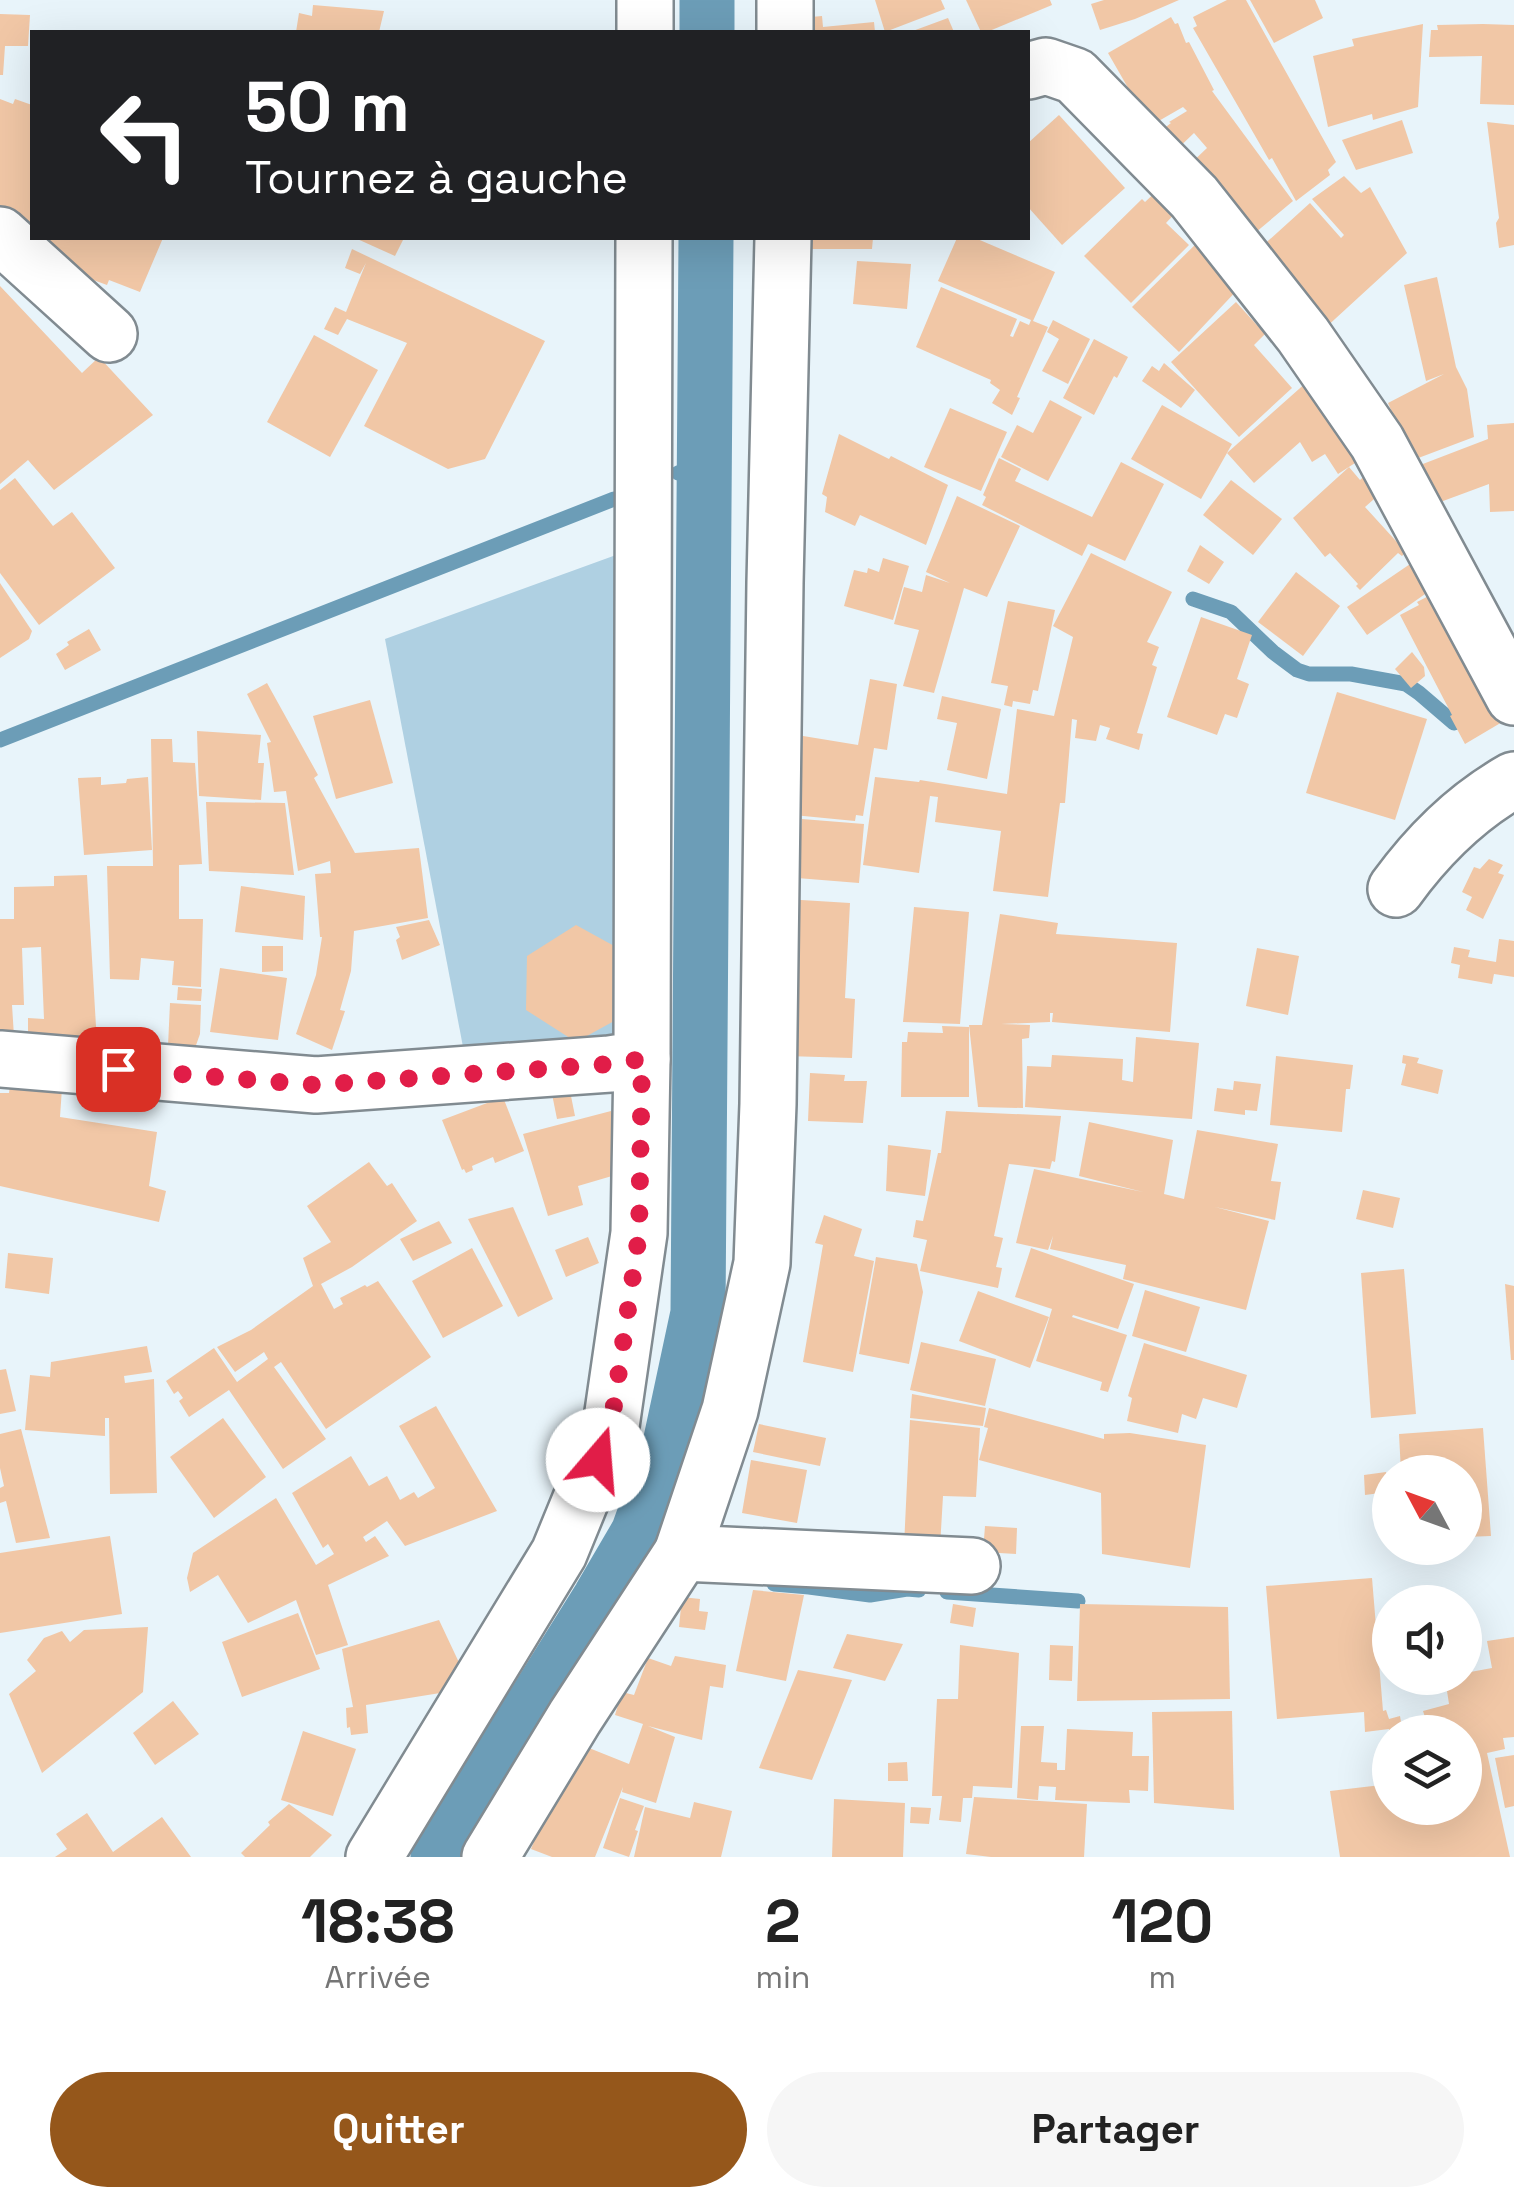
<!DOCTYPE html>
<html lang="fr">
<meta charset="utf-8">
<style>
body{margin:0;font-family:"Space Grotesk",sans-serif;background:#f6f6f6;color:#222;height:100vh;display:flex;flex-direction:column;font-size:38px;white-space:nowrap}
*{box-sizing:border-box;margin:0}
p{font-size:32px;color:#767676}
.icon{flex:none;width:55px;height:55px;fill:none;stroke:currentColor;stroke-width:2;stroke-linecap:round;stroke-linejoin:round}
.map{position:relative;height:1857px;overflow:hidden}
.drawer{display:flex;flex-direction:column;background:#fff;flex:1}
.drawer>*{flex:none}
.guide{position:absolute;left:30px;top:30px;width:1000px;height:210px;border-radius:0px;box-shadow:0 10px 40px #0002;background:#202124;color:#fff;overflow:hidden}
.needle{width:65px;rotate:311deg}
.buttons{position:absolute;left:1372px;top:1455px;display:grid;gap:20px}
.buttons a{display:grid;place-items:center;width:110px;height:110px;border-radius:50%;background:#fff;box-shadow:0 10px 40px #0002;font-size:50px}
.pin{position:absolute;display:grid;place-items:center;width:85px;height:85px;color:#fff;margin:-42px;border-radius:20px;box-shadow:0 5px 15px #0006}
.me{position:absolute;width:110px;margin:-55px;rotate:18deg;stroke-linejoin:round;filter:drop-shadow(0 0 8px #0008)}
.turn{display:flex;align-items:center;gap:35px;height:210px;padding:0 50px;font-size:45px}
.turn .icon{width:130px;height:130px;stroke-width:2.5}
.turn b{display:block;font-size:70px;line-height:85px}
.eta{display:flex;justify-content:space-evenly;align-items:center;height:170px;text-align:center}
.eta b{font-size:60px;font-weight:700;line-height:70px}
.primary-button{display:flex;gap:20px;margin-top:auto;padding:20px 50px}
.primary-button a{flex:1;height:115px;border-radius:60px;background:#95571b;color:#fff;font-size:40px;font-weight:700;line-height:115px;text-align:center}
.primary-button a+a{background:#f6f6f6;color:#222}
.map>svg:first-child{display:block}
.green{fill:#afd0e2}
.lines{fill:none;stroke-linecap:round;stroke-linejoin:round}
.stream{stroke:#6c9db7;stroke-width:15}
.canal{stroke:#6c9db7;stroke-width:55}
.building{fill:#f1c7a6}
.minor-casing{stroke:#818b91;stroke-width:60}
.minor{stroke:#fff;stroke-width:55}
.route{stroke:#e11d48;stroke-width:18;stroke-dasharray:0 32.4}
</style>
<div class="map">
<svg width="1514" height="1857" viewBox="0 0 1514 1857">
<rect width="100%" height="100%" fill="#e8f4fa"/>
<polygon class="green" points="627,551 633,1042 464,1052 385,639"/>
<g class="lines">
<g class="stream">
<polyline points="678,473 704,463"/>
<polyline points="1193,599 1231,612 1273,652 1297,670 1309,674 1351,674 1406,684 1419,693 1454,723"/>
<polyline points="0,740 614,499"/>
<polyline points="774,1584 809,1587 870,1595 907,1589 919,1590"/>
<polyline points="947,1592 1078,1601"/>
<polyline points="469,1810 488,1838"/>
</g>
<g class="canal">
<polyline points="707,32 707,0"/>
<polyline points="438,1857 600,1598 638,1533 670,1444 698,1313 706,238"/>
</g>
</g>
<g class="building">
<polygon points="875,0 941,0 945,9 885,32"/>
<polygon points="966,0 1050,0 1052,5 987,32 981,32"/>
<polygon points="1104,0 1179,0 1135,19 1100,30 1091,4"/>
<polygon points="1227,0 1246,0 1336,162 1328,170 1330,175 1296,201 1272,158 1269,160 1193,28 1197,26 1193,17"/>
<polygon points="1250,0 1315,0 1323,18 1274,43"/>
<polygon points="313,5 384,11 379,32 296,32 299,13 312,16"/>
<polygon points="0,14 30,15 28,46 5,46 3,75 0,75"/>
<polygon points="822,16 823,27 874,22 875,32 810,32 800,18"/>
<polygon points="1171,17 1175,24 1178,23 1186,43 1189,42 1214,90 1212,91 1293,201 1249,238 1186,168 1207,148 1194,133 1169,157 1153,137 1171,123 1169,122 1187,111 1183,107 1150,126 1108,53"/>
<polygon points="948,18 954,32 910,32"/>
<polygon points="1423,24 1418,107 1373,120 1372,114 1328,127 1313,56 1354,46 1352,39"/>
<polygon points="1483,24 1514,25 1514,105 1480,104 1482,56 1429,57 1431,30 1438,30 1437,25"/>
<polygon points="0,99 13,104 15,99 32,105 32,238 163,238 140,292 109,280 107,285 74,273 0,211"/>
<polygon points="1059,115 1125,188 1062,245 1028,207 1028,143"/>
<polygon points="1402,120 1413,153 1356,170 1342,140"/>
<polygon points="1487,122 1514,125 1514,245 1499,248 1496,223 1499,218"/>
<polygon points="1344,176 1361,193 1370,187 1407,253 1323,330 1258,250 1310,203 1341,238 1344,235 1312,199"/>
<polygon points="1159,189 1180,208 1166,223 1189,245 1131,303 1084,256 1142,199 1145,202"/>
<polygon points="1205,235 1240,287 1179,352 1132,307"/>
<polygon points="355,238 404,238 395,256"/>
<polygon points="807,238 873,238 872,249 807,249"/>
<polygon points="957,238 975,238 1055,272 1033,321 1048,327 1017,397 1020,398 1012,415 992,403 1000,390 990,383 991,380 916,347 941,287 1017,319 1010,336 1013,337 1020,321 1029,325 1031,320 938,281"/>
<polygon points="352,249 545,341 485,459 448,469 364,426 407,343 347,319 338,335 324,329 335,307 346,312 366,263 360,274 345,268"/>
<polygon points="857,261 911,264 907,309 853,304"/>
<polygon points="1437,277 1456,367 1467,389 1474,437 1413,460 1388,403 1444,374 1426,381 1404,285"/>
<polygon points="0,286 82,373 99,357 153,415 54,490 28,460 0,484"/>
<polygon points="1236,302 1265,334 1254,345 1292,388 1239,437 1171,362"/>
<polygon points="1053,320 1090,339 1068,384 1042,371 1059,339 1047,332"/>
<polygon points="314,335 378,370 330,457 267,422"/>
<polygon points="1094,339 1128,357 1117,378 1114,376 1094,415 1063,398"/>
<polygon points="1164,363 1195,390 1181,408 1142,381 1152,366 1159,371"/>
<polygon points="1308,381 1369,454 1338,474 1325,454 1312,462 1300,442 1254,483 1227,453"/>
<polygon points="1050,400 1082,417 1048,481 1001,457 1017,425 1033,433"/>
<polygon points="1162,405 1232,444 1201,499 1131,459"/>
<polygon points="950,408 1007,432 981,491 924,467"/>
<polygon points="1514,423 1514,511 1490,512 1489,484 1435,504 1415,467 1488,439 1487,425"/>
<polygon points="839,434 889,459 891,456 948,485 926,545 860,515 855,526 825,512 827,497 822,494"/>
<polygon points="999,458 1021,469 1015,481 1092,517 1121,462 1164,484 1125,561 1088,544 1082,556 982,505 986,497 983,495"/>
<polygon points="1380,462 1382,492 1365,507 1406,552 1402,556 1398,553 1360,590 1356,586 1358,584 1330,553 1325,557 1293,518 1349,467 1360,480"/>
<polygon points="15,478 53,526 72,512 115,568 39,625 0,573 0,490"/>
<polygon points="1231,480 1282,519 1253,555 1203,515"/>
<polygon points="957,496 1020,526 987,597 964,588 934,693 903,686 919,630 894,624 904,587 922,592 926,575 950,583 926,572"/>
<polygon points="1200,545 1224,562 1209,584 1187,571"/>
<polygon points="1091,553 1172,592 1147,642 1159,647 1152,665 1157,667 1137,733 1143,734 1139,750 1106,739 1110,728 1100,725 1096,741 1075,738 1077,720 1072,719 1065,803 1060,803 1048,897 993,891 1001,831 935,822 938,797 930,796 919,873 863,865 875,777 919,782 920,780 1007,794 1017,709 1054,716 1073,637 1053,626"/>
<polygon points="883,558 909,566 893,620 844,606 854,570 867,573 868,568 879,572"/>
<polygon points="1416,560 1435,587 1367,635 1347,607"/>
<polygon points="1296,572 1340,606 1303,656 1258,622"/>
<polygon points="0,583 32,631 29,639 0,658"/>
<polygon points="1446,587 1514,715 1465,744 1450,716 1452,715 1400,615 1419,605 1417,602"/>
<polygon points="1008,601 1055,610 1038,691 1033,690 1030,704 1013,701 1012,707 1004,705 1008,686 991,683"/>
<polygon points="1201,617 1252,635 1237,679 1249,684 1237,718 1225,714 1217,735 1167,717"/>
<polygon points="89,629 101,650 65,670 56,654 69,645 67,642"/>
<polygon points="1412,652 1424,667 1425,676 1411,688 1395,669"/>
<polygon points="870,679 897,684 887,750 874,748 863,816 856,815 855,821 783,814 797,735 858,745"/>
<polygon points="267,683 318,775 314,778 355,853 419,848 428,918 354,931 351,971 340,1010 345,1011 332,1050 296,1034 316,975 322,937 320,937 315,874 331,873 330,861 298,871 286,791 274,792 267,743 271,742 247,694"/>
<polygon points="1337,692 1427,719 1395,820 1306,793"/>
<polygon points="942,696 1001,709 987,779 947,770 957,723 937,719"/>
<polygon points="370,700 393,783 336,799 313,716"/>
<polygon points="197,731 261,735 258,763 264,763 261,800 199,796"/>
<polygon points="151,739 172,739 173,762 195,763 202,864 179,865 179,919 203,919 201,987 172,985 174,961 141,958 139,980 110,979 107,866 153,866"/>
<polygon points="101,777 101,785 126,783 127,779 148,777 152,850 84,855 78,778"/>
<polygon points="206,802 285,803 294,875 209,871"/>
<polygon points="802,819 864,824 859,883 797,878"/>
<polygon points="1489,859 1503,865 1498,873 1504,875 1483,919 1466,910 1472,897 1462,892 1474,867 1480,869"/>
<polygon points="87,875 97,1043 28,1041 28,1018 44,1019 41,947 22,948 24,1005 12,1005 14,1036 0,1042 0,919 14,919 14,887 54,886 54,876"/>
<polygon points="241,886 305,896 303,940 235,932"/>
<polygon points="785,899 850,903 845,998 855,999 852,1058 786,1056"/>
<polygon points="914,907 969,912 960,1024 903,1022"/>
<polygon points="1000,914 1058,923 1056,934 1177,943 1170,1032 1052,1022 1053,1013 1050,1013 1050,1022 1001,1024 1030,1025 1029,1038 1022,1039 1023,1108 978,1107 969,1025 982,1025"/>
<polygon points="429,920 440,945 402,960 396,940 400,937 396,927"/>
<polygon points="576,925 627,953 625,1015 576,1042 526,1010 527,956"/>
<polygon points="1499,939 1514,941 1514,977 1494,974 1492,984 1458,978 1460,965 1451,963 1454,947 1470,950 1468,957 1496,962"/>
<polygon points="262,946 283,946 283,971 262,972"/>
<polygon points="1257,948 1299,956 1288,1015 1246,1006"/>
<polygon points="220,968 287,978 278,1040 210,1032"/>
<polygon points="178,987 202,989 201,1001 177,1000"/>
<polygon points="170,1003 201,1005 200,1034 195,1048 168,1046"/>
<polygon points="942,1026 969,1027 969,1097 901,1097 902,1042 907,1042 908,1032 943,1033"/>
<polygon points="1136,1037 1199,1043 1192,1119 1025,1107 1027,1066 1051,1067 1052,1055 1123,1059 1122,1080 1133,1082"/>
<polygon points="1403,1055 1419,1058 1417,1063 1443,1070 1438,1094 1401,1085 1406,1064 1402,1063"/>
<polygon points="1276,1056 1353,1065 1350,1089 1346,1089 1342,1132 1270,1125"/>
<polygon points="810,1073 845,1075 844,1081 867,1081 863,1123 808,1121"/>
<polygon points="1234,1081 1261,1084 1257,1111 1245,1110 1245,1115 1214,1111 1217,1088 1233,1090"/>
<polygon points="10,1085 62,1088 60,1117 157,1132 149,1186 166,1191 159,1222 0,1186 0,1093 9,1093"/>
<polygon points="570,1091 575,1116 557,1119 552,1094"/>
<polygon points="503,1097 524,1151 495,1163 493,1157 472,1166 473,1170 466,1173 464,1169 462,1170 442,1120"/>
<polygon points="611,1111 629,1171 578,1186 583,1205 548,1216 523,1134"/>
<polygon points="946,1111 1061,1116 1055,1162 1052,1161 1050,1169 1009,1164 994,1236 1003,1238 996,1267 1002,1268 998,1288 920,1271 927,1240 913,1237 916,1220 923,1221 938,1153 941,1153"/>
<polygon points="1089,1122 1173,1140 1164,1194 1184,1199 1197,1130 1278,1144 1271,1181 1281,1182 1275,1220 1215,1207 1269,1221 1246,1310 1123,1279 1126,1265 1050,1249 1053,1236 1048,1250 1016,1243 1034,1169 1143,1192 1079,1176"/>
<polygon points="888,1145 931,1150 925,1196 886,1191"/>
<polygon points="369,1162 387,1186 392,1183 417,1221 352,1267 321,1284 334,1309 343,1304 340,1298 365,1285 367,1287 378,1281 431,1357 326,1429 281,1362 274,1367 326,1439 283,1469 229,1390 189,1417 179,1401 183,1398 178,1391 174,1394 166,1381 214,1348 237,1382 268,1359 264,1352 235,1372 217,1347 251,1330 313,1286 303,1258 331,1242 307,1206"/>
<polygon points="1363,1190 1400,1198 1393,1228 1356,1219"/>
<polygon points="513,1207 553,1299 518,1317 468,1219"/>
<polygon points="824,1215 862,1229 854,1256 874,1261 853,1372 803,1362 823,1245 815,1243"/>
<polygon points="439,1221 452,1243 413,1261 400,1239"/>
<polygon points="588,1237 599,1263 566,1277 555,1250"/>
<polygon points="472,1248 503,1306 443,1338 412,1281"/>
<polygon points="1031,1248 1134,1284 1118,1329 1073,1315 1072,1317 1127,1335 1108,1392 1100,1390 1102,1382 1036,1361 1052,1309 1015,1297"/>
<polygon points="8,1253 53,1258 49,1294 5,1288"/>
<polygon points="876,1257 917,1264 923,1292 909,1364 859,1354"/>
<polygon points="1404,1269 1416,1414 1371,1418 1361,1273"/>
<polygon points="1505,1284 1514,1286 1514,1360 1511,1360"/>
<polygon points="1145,1290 1200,1307 1186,1352 1132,1336"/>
<polygon points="978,1291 1049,1317 1030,1368 959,1341"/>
<polygon points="921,1342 996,1359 985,1406 910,1390"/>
<polygon points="1144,1343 1247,1375 1237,1408 1203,1398 1196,1419 1182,1414 1178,1433 1127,1421 1132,1398 1128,1396"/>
<polygon points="147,1346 152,1372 124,1376 125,1383 154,1379 157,1493 110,1494 109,1418 105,1418 105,1436 25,1430 30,1375 50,1377 51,1362"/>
<polygon points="6,1369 16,1411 0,1414 0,1370"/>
<polygon points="912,1394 986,1408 983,1426 910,1418"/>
<polygon points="436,1406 497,1511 405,1546 387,1521 363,1537 366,1542 375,1536 389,1556 328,1585 348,1645 316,1655 296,1600 248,1623 218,1575 190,1592 187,1578 193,1553 276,1498 316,1565 334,1554 328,1544 323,1548 292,1493 351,1456 369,1486 387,1476 400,1500 414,1492 418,1498 435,1488 399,1426"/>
<polygon points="989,1408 1104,1439 1104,1434 1130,1433 1206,1445 1190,1568 1102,1554 1101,1493 979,1460 988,1428 984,1427"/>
<polygon points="223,1418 266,1477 214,1518 170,1457"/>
<polygon points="910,1420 980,1428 976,1497 943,1496 940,1547 904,1546"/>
<polygon points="759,1424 826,1438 820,1466 753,1452"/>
<polygon points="1483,1428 1491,1536 1465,1537 1465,1472 1401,1472 1399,1434"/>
<polygon points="21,1429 50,1538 16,1543 6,1501 0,1503 0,1488 4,1486 0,1468 0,1434"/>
<polygon points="751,1460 807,1470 797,1523 742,1513"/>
<polygon points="1386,1472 1388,1492 1365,1495 1364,1475"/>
<polygon points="985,1526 1017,1528 1016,1554 983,1552"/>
<polygon points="110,1536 122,1614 0,1633 0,1553"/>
<polygon points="1372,1578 1383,1711 1386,1710 1389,1719 1400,1716 1401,1722 1425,1717 1423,1711 1449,1704 1445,1678 1465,1678 1465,1673 1492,1668 1487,1641 1514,1637 1514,1737 1503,1738 1505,1749 1487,1753 1510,1857 1340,1857 1330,1791 1390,1784 1390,1808 1465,1808 1465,1732 1390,1732 1389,1729 1365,1732 1364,1712 1277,1719 1266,1586"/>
<polygon points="753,1590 804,1595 786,1681 736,1671"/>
<polygon points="682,1597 700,1599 699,1611 708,1612 705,1630 679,1627"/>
<polygon points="953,1604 976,1608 973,1627 950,1623"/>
<polygon points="1080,1604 1228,1607 1230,1699 1077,1701"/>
<polygon points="298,1613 320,1669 242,1697 222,1642"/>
<polygon points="439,1620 471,1688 366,1705 368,1733 351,1735 350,1727 347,1728 346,1708 353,1707 342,1649"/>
<polygon points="148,1627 143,1692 42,1773 9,1694 36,1671 27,1660 44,1638 62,1631 70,1642 84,1630"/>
<polygon points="847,1634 903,1644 885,1681 833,1668"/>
<polygon points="960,1645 1019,1653 1012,1788 973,1786 972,1798 963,1798 961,1822 939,1820 942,1796 932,1796 937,1699 958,1699"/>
<polygon points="1050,1645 1073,1646 1072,1681 1049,1680"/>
<polygon points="675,1656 726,1665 723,1688 710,1686 702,1740 648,1726 675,1737 656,1803 622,1792 623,1787 595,1857 552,1857 531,1849 574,1742 629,1764 643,1724 615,1715 622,1692 634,1695 648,1658 671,1666"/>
<polygon points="798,1670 852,1680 812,1780 759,1768"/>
<polygon points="173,1701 199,1734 155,1765 133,1733"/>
<polygon points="1232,1711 1234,1810 1154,1803 1152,1712"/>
<polygon points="1021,1726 1044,1726 1041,1762 1057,1763 1057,1770 1065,1770 1067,1729 1133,1732 1132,1756 1149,1756 1148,1791 1129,1790 1130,1803 1055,1800 1056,1787 1039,1786 1038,1800 1017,1798"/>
<polygon points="303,1731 356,1749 333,1816 281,1800"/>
<polygon points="1514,1755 1514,1806 1505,1808 1495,1758"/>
<polygon points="907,1762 908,1781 888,1781 888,1763"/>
<polygon points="974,1797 1087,1804 1084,1857 991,1857 966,1854"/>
<polygon points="620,1798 644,1806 635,1830 638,1831 629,1857 603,1848"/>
<polygon points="834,1799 905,1803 903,1857 832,1857"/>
<polygon points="694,1802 732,1811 721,1857 634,1857 645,1807 690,1818"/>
<polygon points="289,1804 332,1835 310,1857 245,1857 241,1853 270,1825 268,1822"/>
<polygon points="911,1807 931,1808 929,1824 910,1823"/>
<polygon points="87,1813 113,1852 162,1817 191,1857 55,1857 67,1849 56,1834"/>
</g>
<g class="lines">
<defs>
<g id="minor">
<polyline points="785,0 785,32"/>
<polyline points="645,32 645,0"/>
<polyline points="1028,71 1046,66 1075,76 1194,197 1303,335 1377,442 1514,697"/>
<polyline points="0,235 109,334"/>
<polyline points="783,238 775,583 768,1104 762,1263 730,1410 682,1553 972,1566"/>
<path d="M1396,889C1428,845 1466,807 1514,780"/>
<polyline points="0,1059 316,1085 610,1064 642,1059 644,238"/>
<polyline points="374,1857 559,1553 611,1426 639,1233 642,1059"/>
<polyline points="490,1857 575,1717 682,1553"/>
</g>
</defs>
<use href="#minor" class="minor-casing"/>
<use href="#minor" class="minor"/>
</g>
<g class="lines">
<polyline class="route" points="118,1069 316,1085 610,1064 642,1059 639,1234 611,1426 598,1460"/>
</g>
</svg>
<div class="buttons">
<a><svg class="needle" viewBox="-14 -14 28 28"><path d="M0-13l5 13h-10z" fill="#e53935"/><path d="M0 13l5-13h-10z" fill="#767676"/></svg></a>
<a><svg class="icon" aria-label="sound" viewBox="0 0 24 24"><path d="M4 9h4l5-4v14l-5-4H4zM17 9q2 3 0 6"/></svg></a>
<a><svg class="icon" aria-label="layers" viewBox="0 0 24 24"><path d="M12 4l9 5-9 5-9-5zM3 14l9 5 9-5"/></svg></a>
</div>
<div class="pin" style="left:118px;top:1069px;background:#d93025"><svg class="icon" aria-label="arrive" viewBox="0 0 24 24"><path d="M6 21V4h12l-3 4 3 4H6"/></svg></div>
<svg class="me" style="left:598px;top:1460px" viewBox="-20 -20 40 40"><circle r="19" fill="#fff"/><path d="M0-13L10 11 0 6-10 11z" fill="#e11d48"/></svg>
<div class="guide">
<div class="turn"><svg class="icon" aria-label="left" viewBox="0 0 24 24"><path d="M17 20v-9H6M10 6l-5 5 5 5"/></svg><div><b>50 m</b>Tournez à gauche</div></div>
</div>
</div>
<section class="drawer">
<div class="eta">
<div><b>18:38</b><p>Arrivée</p></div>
<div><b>2</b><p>min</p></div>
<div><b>120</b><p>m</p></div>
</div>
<div class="primary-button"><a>Quitter</a><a>Partager</a></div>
</section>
